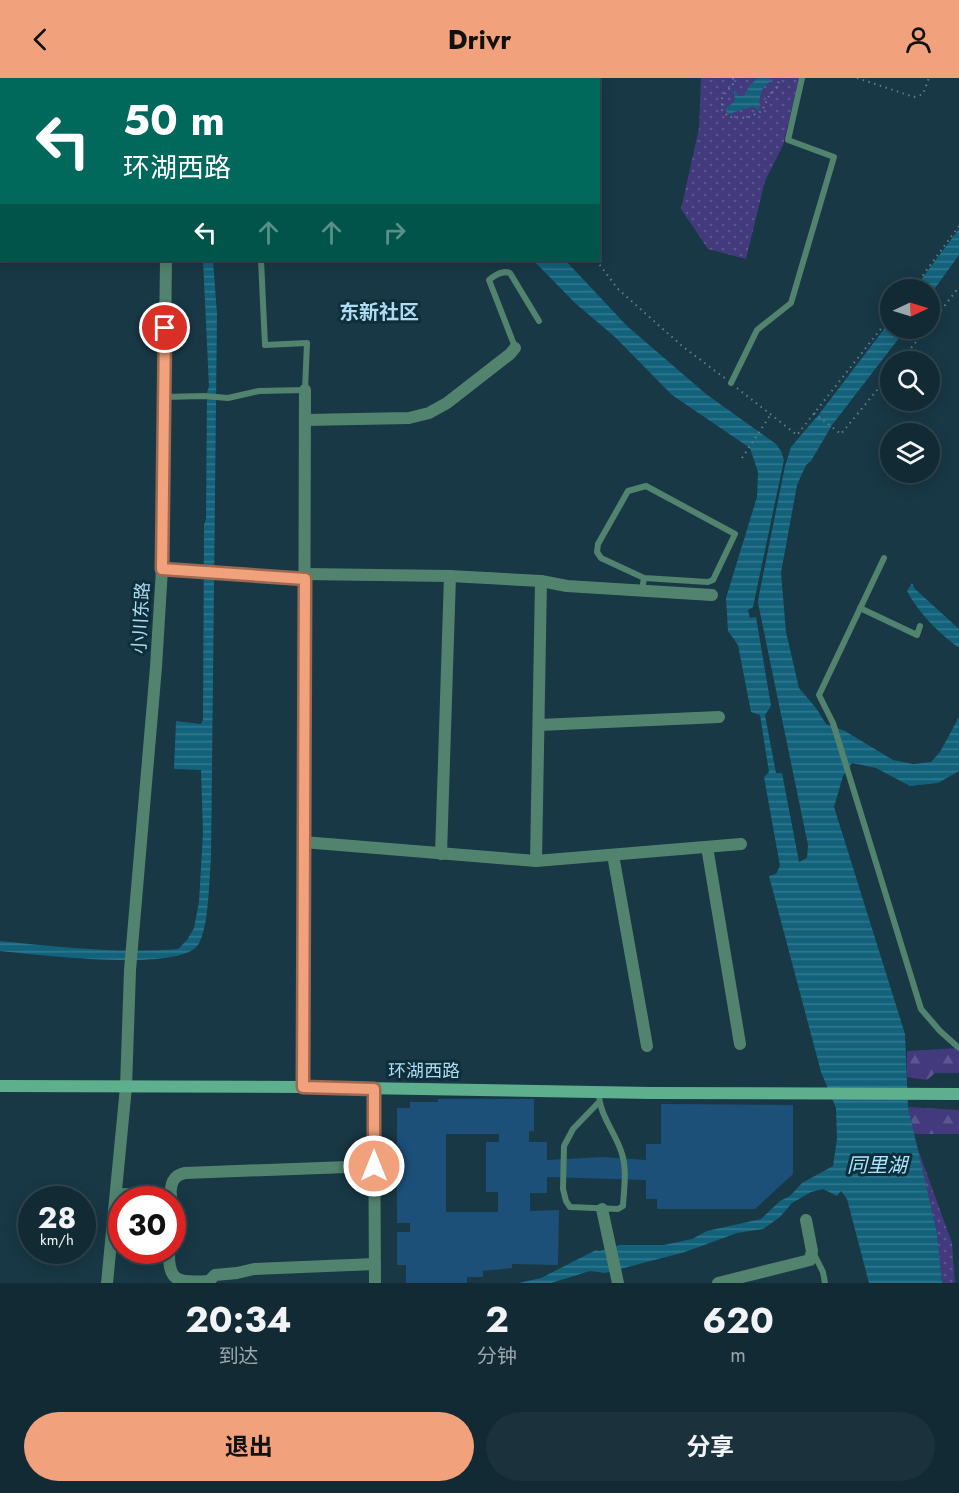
<!DOCTYPE html>
<html lang="zh">
<meta charset="utf-8">
<style>
body{margin:0;font-family:Jost,"Noto Sans SC",sans-serif;background:#1b323c;color:#f1f3f6;height:100vh;display:flex;flex-direction:column;font-size:22px;white-space:nowrap}
*{box-sizing:border-box;margin:0}
p{font-size:20px;color:#9ca7ac}
.icon{flex:none;width:33px;height:33px;fill:none;stroke:currentColor;stroke-width:2;stroke-linecap:round;stroke-linejoin:round}
.map{position:relative;height:1205px;overflow:hidden}
.panel{display:flex;flex-direction:column;background:#122a34;flex:1}
.panel>*{flex:none}
.hud{position:absolute;left:0px;top:0px;width:600px;height:183px;box-shadow:0 3px 15px #0003,0 0 0 2px #31464f;background:#00695c;color:#fff;overflow:hidden}
.needle{width:39px;rotate:86deg}
.fabs{position:absolute;left:880px;top:201px;display:grid;gap:12px}
.fabs a{display:grid;place-items:center;width:60px;height:60px;border-radius:50%;background:#122a34;box-shadow:0 3px 15px #0003,0 0 0 2px #31464f;font-size:30px}
.speed{position:absolute;left:18px;top:1108px;display:flex;gap:12px;font-size:30px;font-weight:700;text-align:center}
.speed>*{display:grid;place-content:center;width:78px;height:78px;border-radius:50%;background:#122a34;box-shadow:0 3px 15px #0003,0 0 0 2px #31464f;line-height:1}
.speed small{font-size:15px;font-weight:400}
.speed .limit{border:9px solid #d22;background:#fff;color:#111}
.pin{position:absolute;display:grid;place-items:center;width:51px;height:51px;color:#fff;margin:-26px;border:3px solid #fff;border-radius:50%;box-shadow:0 2px 6px #0007}
.me{position:absolute;width:66px;margin:-33px;rotate:0deg;stroke-linejoin:round;filter:drop-shadow(0 0 4px #0008)}
.turn{display:flex;align-items:center;gap:21px;height:126px;padding:0 24px;font-size:27px}
.turn .icon{width:78px;height:78px;stroke-width:2.5}
.turn b{display:block;font-size:42px;line-height:51px}
.lanes{display:flex;align-items:center;height:57px;padding:0 24px;background:#0003;justify-content:center;gap:30px;direction:ltr}
.lanes .off{opacity:.35}
.eta{display:flex;justify-content:space-evenly;align-items:center;height:102px;text-align:center}
.eta b{font-size:36px;font-weight:700;line-height:42px}
.cta{display:flex;gap:12px;margin-top:auto;padding:12px 24px}
.cta a{flex:1;height:69px;border-radius:36px;background:#f1a17c;color:#111;font-size:24px;font-weight:700;line-height:69px;text-align:center}
.cta a+a{background:#1b323c;color:#f1f3f6}
header{display:flex;justify-content:space-between;align-items:center;height:78px;padding:0 24px;background:#f1a17c;color:#111;font-size:27px;font-weight:700}
.map>svg:first-child{display:block}
.green{fill:url(#green-dots)}
.forest{fill:url(#forest-firs)}
.water{fill:url(#water-rules)}
.building{fill:#1c5079;fill-rule:evenodd}
.lines{fill:none;stroke-linecap:round;stroke-linejoin:round}
.path{stroke:#5b8091;stroke-width:2;stroke-dasharray:1.5 4.5;stroke-linecap:butt}
.lane{stroke:#52836e;stroke-width:6}
.street{stroke:#52836e;stroke-width:12}
.secondary{stroke:#5eaf8e;stroke-width:12}
.route-casing{stroke:#9d6951;stroke-width:15}
.route{stroke:#f1a17c;stroke-width:10}
.labels{text-anchor:middle;dominant-baseline:central;stroke-width:6;stroke-linejoin:round;paint-order:stroke}
.street-label{font-size:18px;fill:#afdcf0;stroke:#0d2e3a}
.neighbourhood-label{font-size:20px;font-weight:bold;fill:#afdcf0;stroke:#0d2e3a}
.water-label{font-size:20px;font-style:italic;fill:#ace5fd;stroke:#0d2e3a}
</style>
<header><svg class="icon" aria-label="back" viewBox="0 0 24 24"><path d="M15 5l-7 7 7 7"/></svg>Drivr<svg class="icon" aria-label="person" viewBox="0 0 24 24"><circle cx="12" cy="8" r="4"/><path d="M4 21q1-7 8-7t8 7"/></svg></header>
<div class="map">
<svg width="959" height="1205" viewBox="0 0 959 1205">
<defs>
<pattern id="green-dots" width="8" height="8" patternUnits="userSpaceOnUse" patternTransform="scale(1.5)"><rect width="8" height="8" fill="#423a7d"/><path d="M2 2h.1M6 6h.1" fill="none" stroke="#5b5690" stroke-width="1.8" stroke-linecap="round"/></pattern>
<pattern id="forest-firs" width="22" height="20" patternUnits="userSpaceOnUse" patternTransform="scale(1.5)"><rect width="22" height="20" fill="#423a7d"/><path d="M5 1l3.5 6h-7zM16 11l3.5 6h-7z" fill="#5b5690"/></pattern>
<pattern id="water-rules" width="6" height="5" patternUnits="userSpaceOnUse" patternTransform="scale(1.5)"><rect width="6" height="5" fill="#13627c"/><path d="M0 2.5h6" fill="none" stroke="#33788f"/></pattern>
</defs>
<rect width="100%" height="100%" fill="#183845"/>
<g class="green">
<polygon points="701,0 799,0 783,67 765,103 746,181 708,171 681,131 699,50"/>
<polygon points="916,1066 952,1165 955,1205 942,1205 937,1155"/>
</g>
<g class="forest">
<polygon points="959,970 959,995 935,995 927,1002 907,999 907,973"/>
<polygon points="908,1029 959,1032 959,1056 914,1056"/>
</g>
<g class="water">
<polygon points="73,0 295,0 281,2"/>
<path d="M758,0L774,1C759,10 760,16 759,33L753,28C744,32 737,32 729,37L725,31L735,23L734,11L738,18H743L747,14L748,9Z"/>
<polygon points="959,151 959,177 930,217 930,212 914,211"/>
<path d="M203,182H213L217,236L211,781C209,801 209,851 198,867C178,895 35,876 0,873V863C60,869 118,876 178,871L187,862L194,850L199,824L203,755L201,692L174,691L176,643L201,646L203,642L204,447L206,441L207,314L209,309Z"/>
<polygon points="533,182 565,182 627,248 706,316 776,366 781,373 784,382 753,529 748,532 750,540 756,539 771,628 765,637 776,695 782,695 799,784 807,780 808,767 758,525 759,517 785,388 791,369 820,335 891,242 891,250 906,251 832,347 811,383 806,387 797,407 781,495 786,554 799,610 816,630 826,646 845,653 893,682 913,686 931,684 940,674 959,639 959,693 938,705 910,708 876,690 852,685 843,698 834,729 905,956 908,1029 937,1155 942,1205 869,1205 847,1121 841,1113 837,1118 823,1111 811,1114 792,1125 780,1139 763,1151 737,1155 685,1174 605,1195 590,1193 551,1205 519,1205 541,1200 596,1172 599,1173 620,1167 664,1167 692,1161 707,1153 761,1141 780,1123 790,1118 802,1105 833,1088 837,1061 836,1030 821,994 769,798 776,796 780,788 764,699 769,694 760,637 751,634 738,567 728,553 726,520 757,419 758,394 750,370 672,317 615,259 575,225"/>
<path d="M912,505L915,511L959,551V570C938,554 920,537 907,513Z"/>
</g>
<path class="building" d="M438,1021H534V1053H529V1064H547V1082L602,1079L646,1082V1066H661V1026L793,1027V1096L755,1131H657V1121H646V1102L547,1099V1115H530V1133L559,1132L558,1187L512,1186V1190L483,1193V1199H467V1205H406V1187H397V1154H410V1145H397V1030H410V1024H438ZM446,1056H499V1064H486V1114H498V1134H446Z"/>
<g class="lines">
<g class="path">
<polyline points="507,0 507,2"/>
<polyline points="733,0 734,5 722,19 722,32 729,39 747,40 762,33 769,18 778,8 779,0"/>
<polyline points="857,0 914,19 923,16 929,0"/>
<polyline points="345,2 346,0"/>
<polyline points="596,182 618,211 682,268 726,301"/>
<polyline points="912,212 959,148"/>
<polyline points="930,247 959,209"/>
<polyline points="900,284 927,250"/>
<polyline points="737,310 797,357 891,238"/>
<polyline points="814,335 841,356 891,295"/>
<polyline points="742,380 771,336"/>
</g>
<g class="lane">
<path d="M515,269L489,202C495,197 502,192 510,195L539,243"/>
<polyline points="731,305 757,252 791,225 834,79 788,62 802,0"/>
<polyline points="164,319 204,318 228,320 259,313 305,312 307,265 265,267 261,182"/>
<polyline points="884,480 819,617 833,645 921,931 940,953 959,970"/>
<polyline points="162,491 304,501"/>
<polyline points="642,512 644,500 708,504 713,502 735,456 646,408 628,413 598,466 597,474 601,480 644,500"/>
<polyline points="860,530 917,557 920,548"/>
<path d="M599,1024L573,1051L564,1068L563,1111L566,1123L570,1129L618,1131L623,1128C624,1111 627,1092 622,1076C616,1055 598,1036 599,1013"/>
<polyline points="814,1176 823,1194 825,1205"/>
</g>
<g class="street">
<polyline points="170,2 170,0"/>
<polyline points="305,342 409,340 429,335 447,325 510,276 515,270"/>
<polyline points="305,496 450,498 541,503 567,508 712,517"/>
<polyline points="539,647 719,639"/>
<polyline points="303,764 536,783 741,766"/>
<polyline points="707,769 740,966"/>
<polyline points="441,776 450,498"/>
<polyline points="613,777 647,968"/>
<polyline points="536,783 541,503"/>
<polyline points="303,1009 305,312"/>
<polyline points="374,1011 375,1205"/>
<polyline points="116,1116 171,1117"/>
<path d="M170,1122C171,1109 170,1098 185,1095L374,1088"/>
<polyline points="602,1131 618,1205"/>
<path d="M169,1173C168,1205 179,1205 209,1203L215,1197L237,1195L254,1191L375,1186"/>
<polyline points="107,1205 126,1009 130,892 156,589 162,491 166,182"/>
<polyline points="718,1205 810,1182 812,1173 806,1142"/>
</g>
<polyline class="secondary" points="0,1008 303,1009 651,1015 959,1016"/>
</g>
<g class="lines">
<defs>
<polyline id="route" points="165,250 162,491 305,501 303,1009 374,1011 374,1088"/>
</defs>
<use href="#route" class="route-casing"/>
<use href="#route" class="route"/>
</g>
<g class="labels">
<g class="street-label">
<text transform="translate(141 540) rotate(-87)">小川东路</text>
<text x="424" y="993">环湖西路</text>
</g>
<g class="neighbourhood-label">
<text x="379" y="234">东新社区</text>
</g>
<g class="water-label">
<text x="877" y="1087">同里湖</text>
</g>
</g>
</svg>
<div class="fabs">
<a><svg class="needle" viewBox="-14 -14 28 28"><path d="M0-13l5 13h-10z" fill="#e53935"/><path d="M0 13l5-13h-10z" fill="#9ca7ac"/></svg></a>
<a><svg class="icon" aria-label="search" viewBox="0 0 24 24"><circle cx="10" cy="10" r="6"/><path d="M15 15l6 6"/></svg></a>
<a><svg class="icon" aria-label="layers" viewBox="0 0 24 24"><path d="M12 4l9 5-9 5-9-5zM3 14l9 5 9-5"/></svg></a>
</div>
<div class="speed"><div>28<small>km/h</small></div><div class="limit">30</div></div>
<div class="pin" style="left:165px;top:250px;background:#d93025"><svg class="icon" aria-label="arrive" viewBox="0 0 24 24"><path d="M6 21V4h12l-3 4 3 4H6"/></svg></div>
<svg class="me" style="left:374px;top:1088px" viewBox="-20 -20 40 40"><circle r="17" fill="#f1a17c" stroke="#fff" stroke-width="3"/><path d="M0-11L8 9 0 5-8 9z" fill="#fff"/></svg>
<div class="hud">
<div class="turn"><svg class="icon" aria-label="left" viewBox="0 0 24 24"><path d="M17 20v-9H6M10 6l-5 5 5 5"/></svg><div><b>50 m</b>环湖西路</div></div>
<div class="lanes"><svg class="icon" aria-label="left" viewBox="0 0 24 24"><path d="M17 20v-9H6M10 6l-5 5 5 5"/></svg><svg class="icon off" aria-label="ahead" viewBox="0 0 24 24"><path d="M12 20V5M6 11l6-6 6 6"/></svg><svg class="icon off" aria-label="ahead" viewBox="0 0 24 24"><path d="M12 20V5M6 11l6-6 6 6"/></svg><svg class="icon off" aria-label="right" viewBox="0 0 24 24"><path d="M7 20v-9h11M14 6l5 5-5 5"/></svg></div>
</div>
</div>
<section class="panel">
<div class="eta">
<div><b>20:34</b><p>到达</p></div>
<div><b>2</b><p>分钟</p></div>
<div><b>620</b><p>m</p></div>
</div>
<div class="cta"><a>退出</a><a>分享</a></div>
</section>
